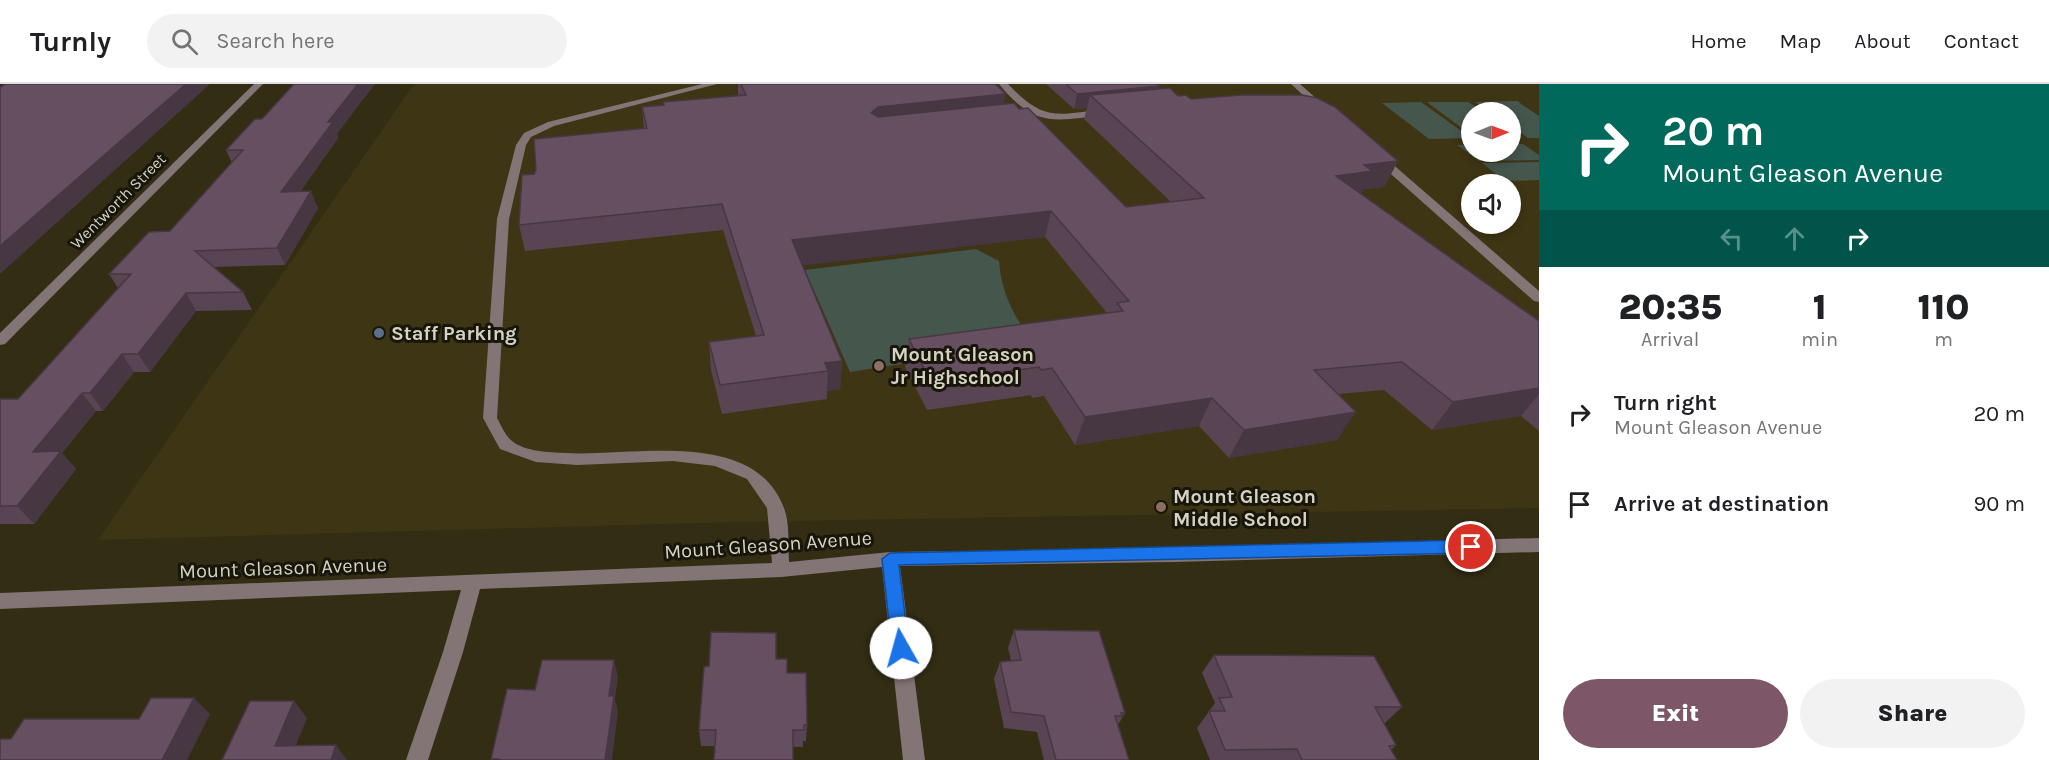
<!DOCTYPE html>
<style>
body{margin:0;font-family:Karla,sans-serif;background:#f2f2f2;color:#202124;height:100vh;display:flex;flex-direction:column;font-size:22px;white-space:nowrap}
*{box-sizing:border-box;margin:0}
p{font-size:20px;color:#757577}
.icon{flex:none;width:33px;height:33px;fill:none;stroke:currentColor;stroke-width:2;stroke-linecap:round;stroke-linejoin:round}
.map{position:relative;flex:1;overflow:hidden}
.side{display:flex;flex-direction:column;background:#fff;width:510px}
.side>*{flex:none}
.guide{background:#00695c;color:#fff;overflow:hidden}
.needle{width:39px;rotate:89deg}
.controls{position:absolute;left:1461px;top:18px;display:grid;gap:12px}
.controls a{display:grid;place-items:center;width:60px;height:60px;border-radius:50%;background:#fff;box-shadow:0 3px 9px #0003;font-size:30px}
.pin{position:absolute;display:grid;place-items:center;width:51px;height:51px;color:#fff;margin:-26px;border:3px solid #fff;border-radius:50%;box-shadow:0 2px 6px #0007}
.me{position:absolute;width:66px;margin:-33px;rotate:353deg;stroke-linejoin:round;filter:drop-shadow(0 0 4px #0008)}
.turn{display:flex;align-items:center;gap:21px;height:126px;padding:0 24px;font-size:27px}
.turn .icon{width:78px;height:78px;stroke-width:2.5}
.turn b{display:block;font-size:42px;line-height:51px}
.lanes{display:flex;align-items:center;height:57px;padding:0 24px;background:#0003;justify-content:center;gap:30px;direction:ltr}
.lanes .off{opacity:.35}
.eta{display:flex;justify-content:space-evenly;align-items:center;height:102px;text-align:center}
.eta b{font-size:36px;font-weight:800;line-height:42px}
.primary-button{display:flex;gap:12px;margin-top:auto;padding:12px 24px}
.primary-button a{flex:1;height:69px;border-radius:36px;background:#7d5767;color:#fff;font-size:24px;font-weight:800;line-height:69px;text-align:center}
.primary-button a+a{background:#f2f2f2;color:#202124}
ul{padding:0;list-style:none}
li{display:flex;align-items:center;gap:18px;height:90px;padding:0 24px}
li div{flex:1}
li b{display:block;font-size:22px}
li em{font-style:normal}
header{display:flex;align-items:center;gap:36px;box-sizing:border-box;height:84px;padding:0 30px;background:#fff;border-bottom:2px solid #e0e0e0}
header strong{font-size:28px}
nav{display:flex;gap:33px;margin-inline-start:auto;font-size:21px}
.search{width:420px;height:54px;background:#f2f2f2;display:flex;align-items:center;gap:15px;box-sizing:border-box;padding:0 21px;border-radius:33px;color:#757577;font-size:22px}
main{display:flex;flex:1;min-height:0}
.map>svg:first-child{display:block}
.built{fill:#3e3514;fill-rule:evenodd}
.green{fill:#45564d}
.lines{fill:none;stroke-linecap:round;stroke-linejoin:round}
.minor{fill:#837476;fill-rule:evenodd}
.wall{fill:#584453}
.shaded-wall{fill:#473743}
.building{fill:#664f60;stroke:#473743;stroke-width:1.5}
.route{fill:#1a73e8;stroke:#114b97;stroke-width:1.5}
.service-dot{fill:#5c6f8a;stroke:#18150a;stroke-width:2}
.education-dot{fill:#8d6e63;stroke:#18150a;stroke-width:2}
.labels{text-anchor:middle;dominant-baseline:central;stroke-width:6;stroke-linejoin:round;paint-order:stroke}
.far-street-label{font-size:16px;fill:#d5d2c3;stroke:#18150a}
.poi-label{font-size:20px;font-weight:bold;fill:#d5d2c3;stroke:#18150a;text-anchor:start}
.street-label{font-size:20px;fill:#d5d2c3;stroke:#18150a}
</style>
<header>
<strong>Turnly</strong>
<div class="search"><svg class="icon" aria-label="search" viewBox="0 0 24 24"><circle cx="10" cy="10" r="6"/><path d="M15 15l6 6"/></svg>Search here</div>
<nav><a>Home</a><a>Map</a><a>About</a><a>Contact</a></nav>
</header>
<main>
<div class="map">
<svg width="1539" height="676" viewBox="0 0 1539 676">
<rect width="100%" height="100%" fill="#332d14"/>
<path class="built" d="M414,0H1539V424L733,438L98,456ZM1472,28H1510V68H1472ZM1472,100H1510V140H1472Z"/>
<g class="green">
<polygon points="1517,17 1539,32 1539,54 1528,54 1511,42 1510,28 1491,28 1475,18"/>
<polygon points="1421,18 1471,54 1429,55 1382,19"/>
<polygon points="1427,18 1468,18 1484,28 1472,28 1471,51"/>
<polygon points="1511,60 1523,60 1539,71 1539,76 1479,77 1457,61 1471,61 1472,68 1510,68"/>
<polygon points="1539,78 1539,96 1505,97 1482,79"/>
<path d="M976,165L999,177C1001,206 1012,229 1029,253L1022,261L850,288L805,186Z"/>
</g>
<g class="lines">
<g class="minor">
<polygon points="254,0 263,0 5,260 0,261 0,249"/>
<path d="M702,0H717L554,42L531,53L526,61L509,135L497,334C501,341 506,353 512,357C526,368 548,368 565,369C631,373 754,343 784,424C790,440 788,460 789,478L890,468L1174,464L1539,454V468L1174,478L900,482L925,676H903L882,483L781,493L480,505L463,568L428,676H406L443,568L461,506L0,525V509L772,479L767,424L747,395L715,382L673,377L577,381L536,378L500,365L483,334L497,135L516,61L524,49L548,38Z"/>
<path d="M999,0H1008C1044,38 1056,31 1105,25L1110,28L1105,31C1054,37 1035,44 999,0Z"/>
<polygon points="1291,0 1300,0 1327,24 1327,28 1321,28"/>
<polygon points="1374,71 1382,71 1539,207 1539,218 1534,217 1374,75"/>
</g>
</g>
<g class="wall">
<polygon points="738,0 995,0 1004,20 1019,25 1126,123 1171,118 1084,35 1087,24 1074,25 1046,0 1157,0 1159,2 1158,5 1178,12 1191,15 1398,77 1384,103 1364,105 1361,110 1539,237 1539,347 1521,332 1432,346 1384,306 1338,310 1337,356 1229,374 1199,342 1075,361 1044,312 1032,314 1031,311 927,326 905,283 909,255 1107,229 1045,153 802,181 842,277 840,305 827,307 827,315 722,330 711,286 709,258 756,252 723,146 525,167 519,141 534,90 644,45 642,23 663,21 738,11"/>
<polygon points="337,50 338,54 300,108 318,124 285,181 214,183 243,208 252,226 196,227 150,288 134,288 103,327 96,327 62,369 76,385 34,440 0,440 0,315 18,315 118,204 109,190 170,147 232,79 226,66"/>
<polygon points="1014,546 1125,629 1118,641 1129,676 1044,676 1037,648 1004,644 994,595 1000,578 1011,577 1008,564"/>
<polygon points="1214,571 1402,623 1385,639 1384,639 1396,661 1391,666 1397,676 1210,676 1197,644 1215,619 1202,589"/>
<polygon points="776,575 787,589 807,641 806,657 803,657 803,663 701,662 699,646"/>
</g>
<g class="shaded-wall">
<polygon points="186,0 210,0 0,190 0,162"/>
<polygon points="358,0 375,0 337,50 338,54 288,125 281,108 328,38"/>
<polygon points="1159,2 1154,17 1090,11 1087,24 1074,25 1077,10"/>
<polygon points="1006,10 1001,34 876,47 871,29 878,23"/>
<polygon points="1398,77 1384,103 1364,105 1359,113 1336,92 1364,81"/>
<polygon points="311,107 318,124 285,181 277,164"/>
<polygon points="1051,127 1045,153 791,183 792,156"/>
<polygon points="186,209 196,227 150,288 138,270"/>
<polygon points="122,270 134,288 103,327 90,309"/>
<polygon points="842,277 840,305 827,307 828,287 825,279"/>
<polygon points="1539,304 1539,310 1521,332 1432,346 1453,318"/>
<polygon points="82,309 96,327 62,369 76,385 34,440 17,422 33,368"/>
<polygon points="1212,314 1199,342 1075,361 1085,333"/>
<polygon points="1356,328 1337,356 1229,374 1244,346"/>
<polygon points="614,576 618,593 615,615 618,628 612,676 605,676 609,612"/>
<polygon points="194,614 210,630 187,676 162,676"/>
<polygon points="294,617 307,634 290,676 275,662"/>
<polygon points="336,661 347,676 331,676"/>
</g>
<g class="building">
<polygon points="6,0 186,0 0,162 0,3"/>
<polygon points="294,0 358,0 328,38 333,38 281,108 311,107 277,164 195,167 243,208 186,209 138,270 122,270 90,309 82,309 33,368 61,367 17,422 0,422 0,315 18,315 131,190 109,190 149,148 170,147 243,66 226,66 255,35 262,35"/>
<polygon points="741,0 995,0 1006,10 878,23 871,29 878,33 1014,19 1019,25 1028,24 1126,123 1204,114 1090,11 1170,4 1178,12 1186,11 1191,15 1241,11 1302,11 1317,14 1335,23 1398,77 1364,81 1373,87 1336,92 1539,237 1539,304 1453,318 1402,278 1314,286 1356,328 1244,346 1212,314 1085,333 1052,284 1041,286 1039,283 931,298 909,255 1123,227 1117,219 1129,217 1051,127 792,156 842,277 825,279 828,287 720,301 709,258 764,251 722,120 519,141 522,91 534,90 536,86 534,55 647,44 642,23 664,21 663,18 746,11"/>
<polygon points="1066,0 1157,0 1159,2 1077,10"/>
<polygon points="1014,546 1099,547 1125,629 1121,629 1122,632 1115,632 1129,676 1056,676 1044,632 1011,628 1000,578 1021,576"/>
<polygon points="711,548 776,549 776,575 787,575 787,589 806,589 807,641 804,641 804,646 793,646 793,676 714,676 716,646 699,646 704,583 709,582"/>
<polygon points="1214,571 1374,572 1402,623 1375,623 1396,661 1389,662 1397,676 1302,676 1297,665 1225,666 1209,627 1225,627 1219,614 1232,613"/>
<polygon points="542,576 614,576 609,612 614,612 605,676 499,676 499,675 491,675 507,605 535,606"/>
<polygon points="151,614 194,614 162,676 0,676 0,655 11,655 24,635 139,635"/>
<polygon points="250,617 294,617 275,662 336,661 331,676 222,676"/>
</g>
<polygon class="route" points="1471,456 1478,463 1471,469 899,481 909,564 907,570 901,572 894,570 892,564 882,475 890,469"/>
<circle class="service-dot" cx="379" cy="249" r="6"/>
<g class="education-dot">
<circle cx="879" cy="282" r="6"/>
<circle cx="1161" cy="423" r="6"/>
</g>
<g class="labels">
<g class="far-street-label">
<text transform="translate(118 117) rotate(-45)">Wentworth Street</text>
</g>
<g class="poi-label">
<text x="391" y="249">Staff Parking</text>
<text x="891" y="270">Mount Gleason<tspan x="891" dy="23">Jr Highschool</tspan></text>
<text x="1173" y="412">Mount Gleason<tspan x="1173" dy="23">Middle School</tspan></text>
</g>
<g class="street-label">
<text transform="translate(768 461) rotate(-4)">Mount Gleason Avenue</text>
<text transform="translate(283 484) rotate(-2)">Mount Gleason Avenue</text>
</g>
</g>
</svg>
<div class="controls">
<a><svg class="needle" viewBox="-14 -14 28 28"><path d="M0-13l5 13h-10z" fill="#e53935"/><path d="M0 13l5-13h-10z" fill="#757577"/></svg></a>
<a><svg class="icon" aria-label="sound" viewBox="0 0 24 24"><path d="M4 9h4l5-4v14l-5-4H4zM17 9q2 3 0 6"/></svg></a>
</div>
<div class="pin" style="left:1471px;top:463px;background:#d93025"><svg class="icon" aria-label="arrive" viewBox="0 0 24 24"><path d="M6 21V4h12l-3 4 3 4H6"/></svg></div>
<svg class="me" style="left:901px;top:564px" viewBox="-20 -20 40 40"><circle r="19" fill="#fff"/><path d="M0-13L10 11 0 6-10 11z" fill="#1a73e8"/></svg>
</div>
<section class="side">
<div class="guide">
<div class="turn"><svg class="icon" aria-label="right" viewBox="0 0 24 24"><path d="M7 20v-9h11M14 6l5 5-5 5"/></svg><div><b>20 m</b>Mount Gleason Avenue</div></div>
<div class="lanes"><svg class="icon off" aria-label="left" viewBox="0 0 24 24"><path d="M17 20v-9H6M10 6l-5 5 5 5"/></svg><svg class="icon off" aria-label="ahead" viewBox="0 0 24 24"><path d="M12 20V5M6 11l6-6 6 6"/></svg><svg class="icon" aria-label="right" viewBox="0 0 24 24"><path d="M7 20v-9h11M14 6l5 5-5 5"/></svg></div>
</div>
<div class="eta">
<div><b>20:35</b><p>Arrival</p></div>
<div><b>1</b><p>min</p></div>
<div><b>110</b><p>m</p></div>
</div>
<ul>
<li><svg class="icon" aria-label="right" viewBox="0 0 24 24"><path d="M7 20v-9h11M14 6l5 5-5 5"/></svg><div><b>Turn right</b><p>Mount Gleason Avenue</p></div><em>20 m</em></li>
<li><svg class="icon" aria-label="arrive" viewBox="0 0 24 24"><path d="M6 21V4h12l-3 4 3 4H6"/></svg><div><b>Arrive at destination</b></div><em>90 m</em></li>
</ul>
<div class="primary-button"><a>Exit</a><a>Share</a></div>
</section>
</main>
